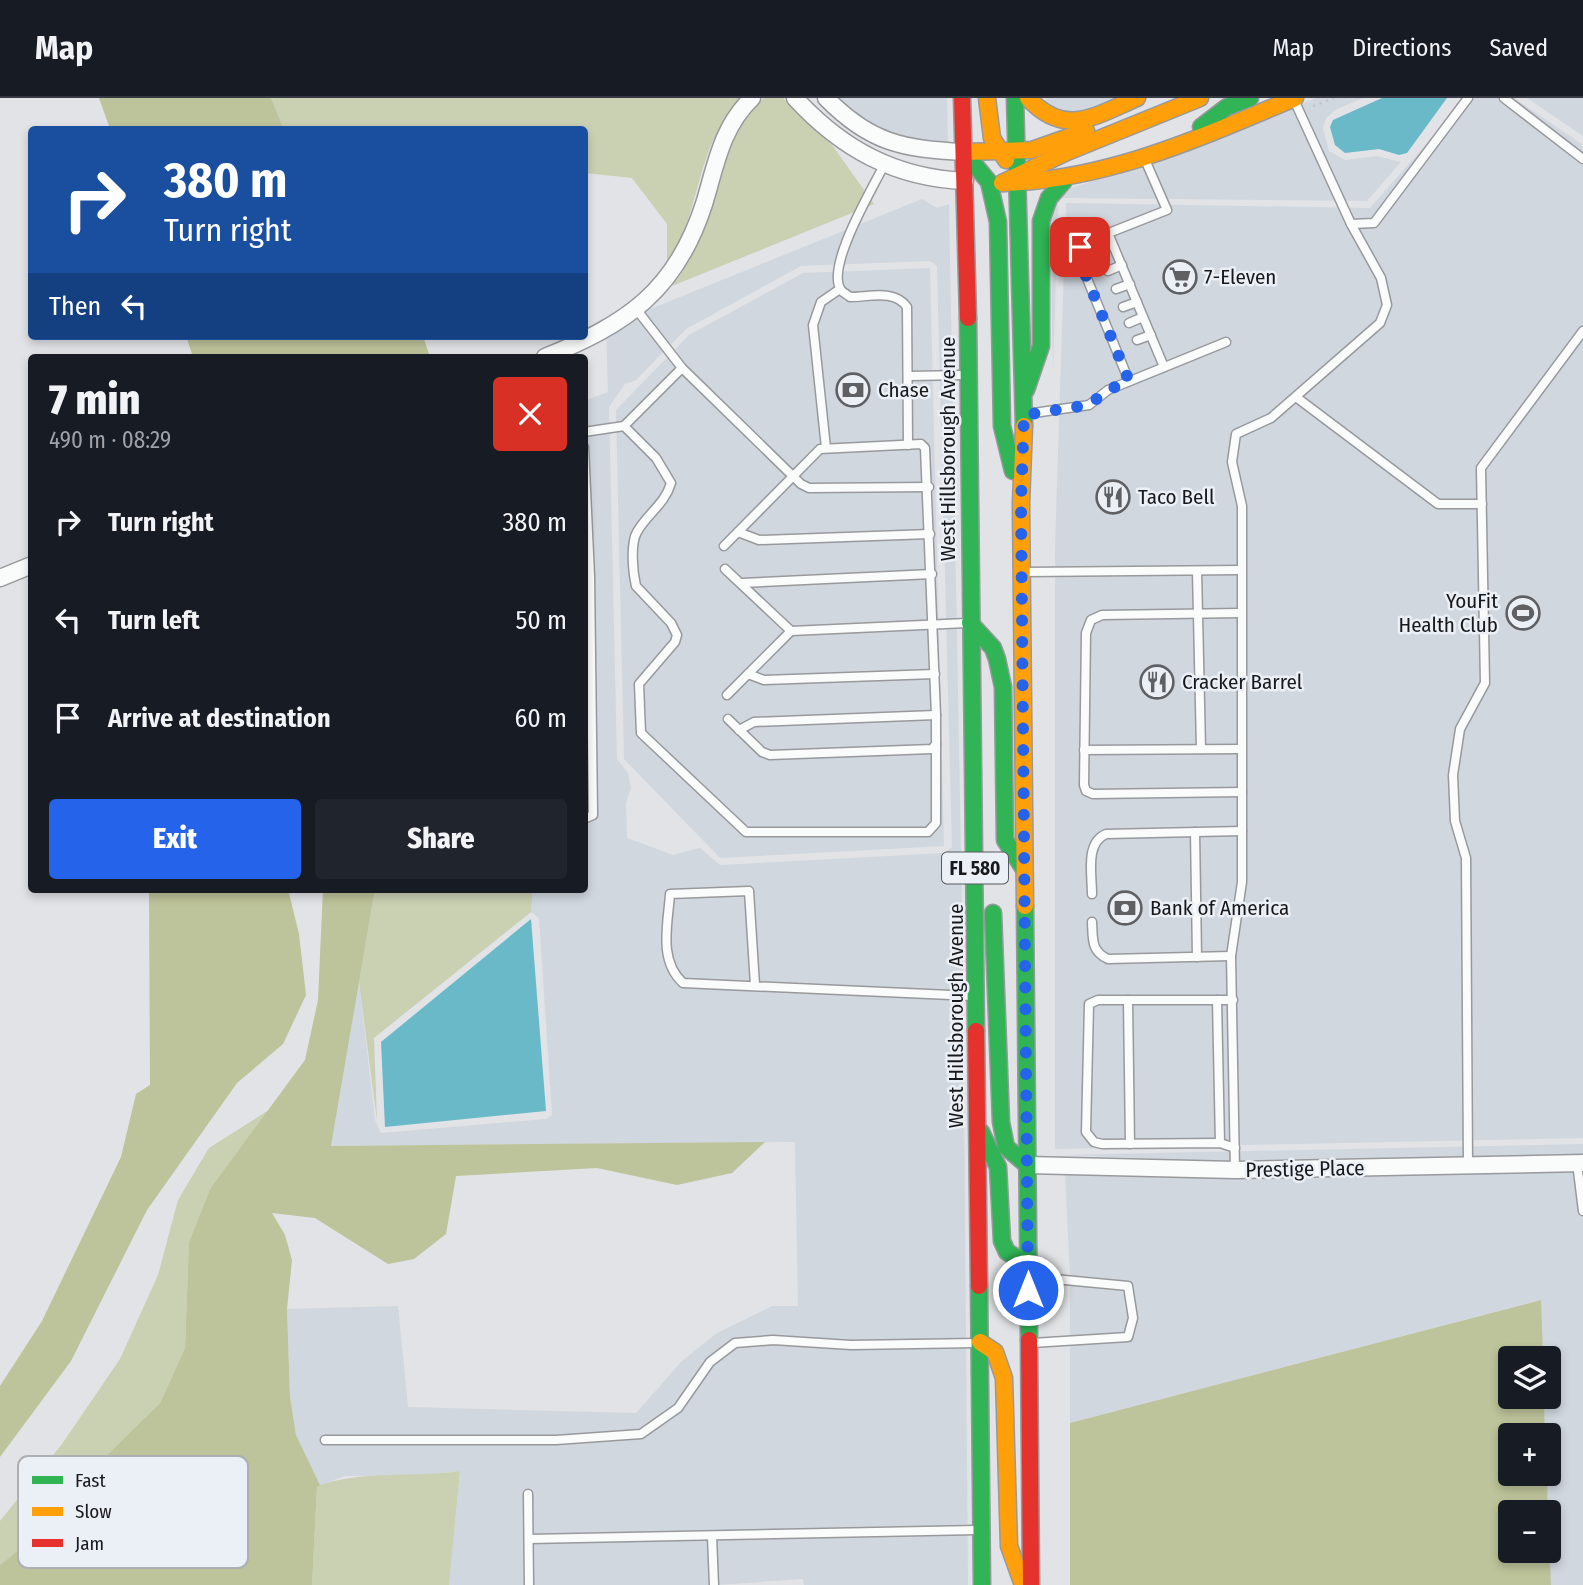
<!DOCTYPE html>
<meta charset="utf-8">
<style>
body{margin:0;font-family:"Fira Sans Condensed",sans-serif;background:#20242c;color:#f1f3f6;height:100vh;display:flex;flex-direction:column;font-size:26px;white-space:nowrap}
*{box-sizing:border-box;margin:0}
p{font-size:23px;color:#9ea1a6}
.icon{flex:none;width:38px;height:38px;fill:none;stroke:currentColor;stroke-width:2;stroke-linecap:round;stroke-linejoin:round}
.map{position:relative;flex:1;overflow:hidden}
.panel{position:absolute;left:28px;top:256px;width:560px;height:539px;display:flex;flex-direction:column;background:#171b24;border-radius:7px;box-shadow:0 4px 10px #0003}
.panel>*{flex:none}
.guide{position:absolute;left:28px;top:28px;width:560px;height:214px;border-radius:7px;box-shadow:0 4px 10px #0003;background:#1a4fa0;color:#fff;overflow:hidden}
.tools{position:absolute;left:1498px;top:1248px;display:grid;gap:14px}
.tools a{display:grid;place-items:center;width:63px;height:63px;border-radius:7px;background:#171b24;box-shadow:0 4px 10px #0003;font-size:35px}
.pin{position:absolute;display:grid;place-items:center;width:60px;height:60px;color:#fff;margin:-30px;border-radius:14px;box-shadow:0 4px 10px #0006}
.me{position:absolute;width:77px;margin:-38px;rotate:0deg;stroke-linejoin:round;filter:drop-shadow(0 0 5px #0008)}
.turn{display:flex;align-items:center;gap:24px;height:147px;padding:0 21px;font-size:32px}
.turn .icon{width:91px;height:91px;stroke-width:2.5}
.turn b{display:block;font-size:49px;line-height:60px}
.then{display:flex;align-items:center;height:66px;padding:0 21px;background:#0003;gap:14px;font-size:26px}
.round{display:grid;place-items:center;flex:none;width:74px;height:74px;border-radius:7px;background:#20242c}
.headline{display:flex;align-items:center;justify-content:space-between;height:119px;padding:0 21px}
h1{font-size:42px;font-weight:800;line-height:52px}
.button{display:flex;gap:14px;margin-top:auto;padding:14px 21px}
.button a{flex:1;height:80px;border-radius:7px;background:#2563eb;color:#fff;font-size:28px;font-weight:800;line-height:80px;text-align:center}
.button a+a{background:#20242c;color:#f1f3f6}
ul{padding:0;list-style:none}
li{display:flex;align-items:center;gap:21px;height:98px;padding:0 21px}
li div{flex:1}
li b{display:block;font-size:26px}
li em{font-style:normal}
header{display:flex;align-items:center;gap:42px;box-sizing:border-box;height:98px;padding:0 35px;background:#171b24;border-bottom:2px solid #363941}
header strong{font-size:33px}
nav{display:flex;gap:38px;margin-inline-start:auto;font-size:24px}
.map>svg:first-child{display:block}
.built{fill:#d1d7df;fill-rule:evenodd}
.green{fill:#cad0b2}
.forest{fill:#bdc39a}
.water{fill:#69b9c9}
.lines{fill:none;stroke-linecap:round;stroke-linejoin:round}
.lane-casing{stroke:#98999c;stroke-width:11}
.street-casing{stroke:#98999c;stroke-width:19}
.fast-casing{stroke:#98999c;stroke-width:19}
.slow-casing{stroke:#98999c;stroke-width:19}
.jam-casing{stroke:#98999c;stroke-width:19}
.path{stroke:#c2c3c4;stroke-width:2.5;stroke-dasharray:2 5;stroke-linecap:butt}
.lane{stroke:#fafbfb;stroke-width:8}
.street{stroke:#fafbfb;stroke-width:16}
.fast{stroke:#30b455;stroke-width:16}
.slow{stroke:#ff9f0a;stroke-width:16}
.jam{stroke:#e5322d;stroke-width:16}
.route{stroke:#2563eb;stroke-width:12;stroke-dasharray:0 21.6}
.labels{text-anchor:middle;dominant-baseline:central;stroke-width:5;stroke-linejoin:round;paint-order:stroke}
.shield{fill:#ebf0f7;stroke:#575a5e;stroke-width:2}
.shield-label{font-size:19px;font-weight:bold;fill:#18191c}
.poi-label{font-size:21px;fill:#18191c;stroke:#ebf0f7;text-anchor:start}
.street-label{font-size:21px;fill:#18191c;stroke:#ebf0f7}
.key{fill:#ebf0f7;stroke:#acb0b5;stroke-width:2}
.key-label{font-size:19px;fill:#18191c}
</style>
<header>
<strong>Map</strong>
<nav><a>Map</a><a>Directions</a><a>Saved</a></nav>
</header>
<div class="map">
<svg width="1583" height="1487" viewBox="0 0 1583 1487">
<rect width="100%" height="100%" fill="#e1e3e6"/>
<g class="built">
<polygon points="838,0 947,0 948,45 891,37 872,28"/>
<polygon points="1046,0 1116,0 1078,16 1046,7"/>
<polygon points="1316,0 1363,0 1337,11 1326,20 1323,30 1329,53 1345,62 1377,58 1401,64 1367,103 1062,100 1058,106 1053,274 1050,123 1057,104 1071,90 1177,56"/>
<polygon points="1467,0 1514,0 1583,47 1583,1040 1055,1051 1055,449 1066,105 1370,110"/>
<polygon points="1527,0 1583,0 1583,38"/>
<path d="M922,101L937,110L949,106L963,867L968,1487H804L803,1481L717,1487H449L460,1373L422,1378H345L320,1387L296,1337L290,1299L287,1211L398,1208L408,1309L636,1315L682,1263L717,1235L772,1208H798L795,1044L331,1048L359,884L375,1022L381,1035L546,1021L552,1017L539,820L531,814L533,791H584V303L608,294L606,229ZM930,163L937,168L952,749L944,755L720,767L700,750L673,757L627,740L626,705L631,690L628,675L617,661L609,309L625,286L636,282L686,231L801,168Z"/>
<polygon points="930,170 944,748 720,760 624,661 616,312 689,237 803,175"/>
<polygon points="1583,1046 1583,1057 1469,1060 1235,1064 1064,1057"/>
<polygon points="1583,1073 1583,1487 1551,1487 1547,1376 1549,1337 1545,1337 1544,1299 1549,1298 1549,1260 1543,1260 1540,1202 1070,1325 1070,1178 1065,1076 1234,1080"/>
</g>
<g class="green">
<path d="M271,0H740C729,15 719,29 711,47C695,87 692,128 667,166V126L632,80L585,75L584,32L284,31Z"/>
<path d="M764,0H783L832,47L874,106L672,188C720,131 709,46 764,0Z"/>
<polygon points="375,791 533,791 531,814 374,940 377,1023 359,884"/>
<polygon points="272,1010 210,1091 189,1144 185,1250 160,1305 55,1408 16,1454 0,1467 0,1423 62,1346 120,1261 158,1177 178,1102 209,1050"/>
<path d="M460,1373L449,1487H312L317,1388C362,1372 412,1380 460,1373Z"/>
</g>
<g class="forest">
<polygon points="99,0 271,0 284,31 110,31"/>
<polygon points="186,238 423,238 430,259 193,259"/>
<polygon points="162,791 288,791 299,836 306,897 283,946 237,985 147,1112 71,1263 0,1359 0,1288 42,1223 121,1059 136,996 150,987 149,795"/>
<polygon points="323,791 375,791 331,1048 765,1044 732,1075 677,1087 597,1070 456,1078 446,1136 414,1161 388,1166 315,1120 272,1115 285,1137 292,1162 287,1211 290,1299 296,1337 320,1387 317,1389 312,1487 0,1487 0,1467 16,1454 55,1408 160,1305 185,1250 189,1144 210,1091 305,962 318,902"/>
<polygon points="1541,1202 1543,1260 1510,1260 1510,1298 1544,1299 1545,1337 1510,1337 1510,1376 1547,1376 1548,1414 1510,1414 1510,1452 1549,1452 1549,1437 1551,1487 1070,1487 1070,1325"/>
</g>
<g class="water">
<polygon points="1382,0 1447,0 1407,55 1399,57 1379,51 1345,55 1335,47 1330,29 1333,22"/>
<polygon points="531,821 546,1013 385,1029 381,944"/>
</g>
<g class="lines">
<defs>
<g id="lane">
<polyline points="1504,0 1583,61"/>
<path d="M884,67C873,90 825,169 841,192C843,195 847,196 850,199C869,199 895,191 907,209L908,347"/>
<polyline points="1351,126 1374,125 1468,0"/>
<polyline points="1108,135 1164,269"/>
<polyline points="1108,173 1122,167"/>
<polyline points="1116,191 1130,186"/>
<polyline points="1123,209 1137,204"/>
<polyline points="637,212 682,270 801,386 809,390 929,389"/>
<polyline points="1129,225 1143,219"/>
<polyline points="1137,242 1151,237"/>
<path d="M682,270L624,328L656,360L671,385C665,406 647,416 637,434C630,446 633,475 636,488L671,525L677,537L675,544L639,586L641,635L746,734H928L936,725V646"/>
<polyline points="909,278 965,277"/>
<polyline points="1129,283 1079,161 1080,149 1091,142 1167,112 1146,64"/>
<polyline points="1296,299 1438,406 1482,406"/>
<polyline points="1027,316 1089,307 1108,292 1226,244"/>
<polyline points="584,334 624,328"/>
<polyline points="584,349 590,478 593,717 584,721"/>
<polyline points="826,350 813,227 821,204 840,191"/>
<polyline points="738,434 759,442 930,436"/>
<polyline points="724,448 820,351 921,346 925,350 936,617 936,646 932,651 770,657 762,654 728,621"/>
<polyline points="725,471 791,533 727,597"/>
<polyline points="1197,473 1201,651"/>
<polyline points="1026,474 1240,472"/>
<polyline points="742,485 932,476"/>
<polyline points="1240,515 1102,517 1091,522 1086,535 1084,687 1086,693 1093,696 1242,694"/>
<polyline points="791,533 967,525"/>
<polyline points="748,576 764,582 935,576"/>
<polyline points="739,632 754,624 936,617"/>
<polyline points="1084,652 1241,651"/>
<polyline points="1195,734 1197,859"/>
<path d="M1092,796C1092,776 1085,745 1106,736L1242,733"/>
<path d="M1092,824C1093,842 1091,853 1108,861L1231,858"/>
<path d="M755,887L749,793L670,796C668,826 658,862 683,885L973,898"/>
<polyline points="1128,902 1130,1046"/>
<polyline points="1217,902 1220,1045"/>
<polyline points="1233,902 1098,902 1089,906 1086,1034 1094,1044 1102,1046 1220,1045 1235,1050"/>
<polyline points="1577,1065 1583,1113"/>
<polyline points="1468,1068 1466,760 1455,723 1453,677 1460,631 1485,585 1481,370 1583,233"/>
<polyline points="1235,1072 1231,858 1242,784 1242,408 1232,364 1236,336 1271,320 1380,225 1387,207 1381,180 1351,126 1295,4"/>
<polyline points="1032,1245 1128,1239 1133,1220 1128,1188 1054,1181 1034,1169"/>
<polyline points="325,1342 556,1342 641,1336 678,1310 710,1264 735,1245 773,1242 851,1247 977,1245"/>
<polyline points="528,1396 529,1487"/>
<polyline points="712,1438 714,1487"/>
<polyline points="529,1441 977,1432"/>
</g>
<g id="street">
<path d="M795,0C842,51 895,80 965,83"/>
<path d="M826,0C870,45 903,51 964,54"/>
<path d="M545,259C627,226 676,193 704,106C716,67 721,30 752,0"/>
<polyline points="0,480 32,467"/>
<polyline points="1027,1067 1235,1072 1583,1065"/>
</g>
<g id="fast">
<polyline points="1015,0 1024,328"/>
<polyline points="1201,29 1227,9 1250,0"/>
<polyline points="964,54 989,84 998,124 1002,328 1013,373"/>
<polyline points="968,220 976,933"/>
<polyline points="1026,292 1041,248 1041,123 1049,100 1064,83"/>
<polyline points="970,525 993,550 997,561 1003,589 1005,742 1024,771"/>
<polyline points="1025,808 1029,1242"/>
<polyline points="993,815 1001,1024 1006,1049 1027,1067"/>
<polyline points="981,1034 998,1069 1002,1143 1007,1154 1028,1166"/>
<polyline points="979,1188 982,1487"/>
</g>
<g id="slow">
<polyline points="987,0 992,40 1006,62"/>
<path d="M1028,0C1065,40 1095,18 1137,0"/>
<polyline points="964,54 1032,52 1086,33"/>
<polyline points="1002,85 1067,54 1200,0"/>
<path d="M1003,85C1108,82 1199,40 1295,0"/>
<polyline points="1024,328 1021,405 1025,808"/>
<polyline points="980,1244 995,1254 1004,1280 1009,1448 1023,1487"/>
</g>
<g id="jam">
<polyline points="962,0 968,220"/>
<polyline points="976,933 979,1188"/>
<polyline points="1029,1242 1031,1487"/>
</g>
</defs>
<use href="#lane" class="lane-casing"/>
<use href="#street" class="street-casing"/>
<use href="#fast" class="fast-casing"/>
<use href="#slow" class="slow-casing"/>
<use href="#jam" class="jam-casing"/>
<polyline class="path" points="1313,8 1334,0"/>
<use href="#lane" class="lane"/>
<use href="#street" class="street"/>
<use href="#fast" class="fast"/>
<use href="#slow" class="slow"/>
<use href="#jam" class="jam"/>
</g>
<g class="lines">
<polyline class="route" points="1028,1192 1021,405 1024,317 1089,307 1108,292 1129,283 1079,161 1080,149"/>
</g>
<defs>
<symbol id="supermarket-ring" viewBox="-11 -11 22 22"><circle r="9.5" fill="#ebf0f7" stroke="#5e6063" stroke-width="1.5"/><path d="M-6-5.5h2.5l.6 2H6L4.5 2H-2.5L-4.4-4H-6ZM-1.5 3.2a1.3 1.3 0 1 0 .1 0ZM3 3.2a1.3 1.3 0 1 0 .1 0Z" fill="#5e6063"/></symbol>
<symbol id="bank-ring" viewBox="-11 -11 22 22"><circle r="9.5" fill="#ebf0f7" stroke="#5e6063" stroke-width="1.5"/><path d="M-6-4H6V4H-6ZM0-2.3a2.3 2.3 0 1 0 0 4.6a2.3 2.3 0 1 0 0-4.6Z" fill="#5e6063"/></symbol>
<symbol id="restaurant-ring" viewBox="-11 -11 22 22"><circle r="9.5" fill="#ebf0f7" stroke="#5e6063" stroke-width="1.5"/><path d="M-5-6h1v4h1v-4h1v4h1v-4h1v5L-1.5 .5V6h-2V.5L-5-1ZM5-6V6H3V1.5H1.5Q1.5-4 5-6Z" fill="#5e6063"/></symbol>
<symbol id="stadium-ring" viewBox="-11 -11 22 22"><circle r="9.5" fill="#ebf0f7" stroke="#5e6063" stroke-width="1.5"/><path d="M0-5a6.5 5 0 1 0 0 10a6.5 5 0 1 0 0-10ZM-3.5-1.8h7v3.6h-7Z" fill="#5e6063"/></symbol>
</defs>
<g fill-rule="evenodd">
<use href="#supermarket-ring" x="1161" y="160" width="38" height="38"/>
<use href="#bank-ring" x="834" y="273" width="38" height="38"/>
<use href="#restaurant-ring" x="1094" y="380" width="38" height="38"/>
<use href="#stadium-ring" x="1504" y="496" width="38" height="38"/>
<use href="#restaurant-ring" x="1138" y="565" width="38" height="38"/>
<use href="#bank-ring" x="1106" y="791" width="38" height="38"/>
</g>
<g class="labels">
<rect class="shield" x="942" y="754.5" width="66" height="31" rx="5"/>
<g class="shield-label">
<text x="975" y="770">FL 580</text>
</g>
<g class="poi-label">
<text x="1204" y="179">7-Eleven</text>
<text x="878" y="292">Chase</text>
<text x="1138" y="399">Taco Bell</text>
<text x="1498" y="503" text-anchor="end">YouFit<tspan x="1498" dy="24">Health Club</tspan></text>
<text x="1182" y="584">Cracker Barrel</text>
<text x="1150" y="810">Bank of America</text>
</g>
<g class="street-label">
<text transform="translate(948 351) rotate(-90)">West Hillsborough Avenue</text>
<text transform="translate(956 918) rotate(-90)">West Hillsborough Avenue</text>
<text transform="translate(1305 1071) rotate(-1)">Prestige Place</text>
</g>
</g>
<rect x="18" y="1358" width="230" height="112" rx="10" class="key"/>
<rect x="32" y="1378" width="31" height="8" fill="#30b455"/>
<rect x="32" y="1409" width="31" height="9" fill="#ff9f0a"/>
<rect x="32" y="1441" width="31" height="8" fill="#e5322d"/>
<g class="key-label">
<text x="75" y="1389">Fast</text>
<text x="75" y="1420">Slow</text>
<text x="75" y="1452">Jam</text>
</g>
</svg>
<div class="tools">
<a><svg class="icon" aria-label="layers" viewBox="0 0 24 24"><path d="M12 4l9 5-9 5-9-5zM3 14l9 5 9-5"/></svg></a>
<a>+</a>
<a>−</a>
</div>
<div class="pin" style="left:1080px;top:149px;background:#d93025"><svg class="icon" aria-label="arrive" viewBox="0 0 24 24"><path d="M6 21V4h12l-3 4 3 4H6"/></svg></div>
<svg class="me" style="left:1028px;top:1192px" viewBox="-20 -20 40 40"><circle r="17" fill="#2563eb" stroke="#fff" stroke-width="3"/><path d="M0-11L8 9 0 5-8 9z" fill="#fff"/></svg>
<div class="guide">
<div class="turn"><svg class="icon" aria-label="right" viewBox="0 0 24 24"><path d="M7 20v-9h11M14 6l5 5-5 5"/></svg><div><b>380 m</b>Turn right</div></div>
<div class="then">Then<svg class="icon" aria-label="left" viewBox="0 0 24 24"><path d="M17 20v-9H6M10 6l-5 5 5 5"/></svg></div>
</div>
<section class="panel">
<div class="headline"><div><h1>7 min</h1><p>490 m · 08:29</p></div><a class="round" style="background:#d93025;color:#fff"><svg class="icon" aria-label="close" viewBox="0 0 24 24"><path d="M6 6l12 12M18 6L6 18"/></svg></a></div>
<ul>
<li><svg class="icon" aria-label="right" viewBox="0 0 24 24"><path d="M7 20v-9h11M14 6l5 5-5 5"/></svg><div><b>Turn right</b></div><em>380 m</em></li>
<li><svg class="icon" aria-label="left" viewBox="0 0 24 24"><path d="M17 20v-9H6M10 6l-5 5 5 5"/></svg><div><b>Turn left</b></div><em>50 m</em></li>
<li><svg class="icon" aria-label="arrive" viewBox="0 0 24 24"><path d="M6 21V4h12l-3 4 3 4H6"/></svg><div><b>Arrive at destination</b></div><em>60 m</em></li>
</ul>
<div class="button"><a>Exit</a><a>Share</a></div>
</section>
</div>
